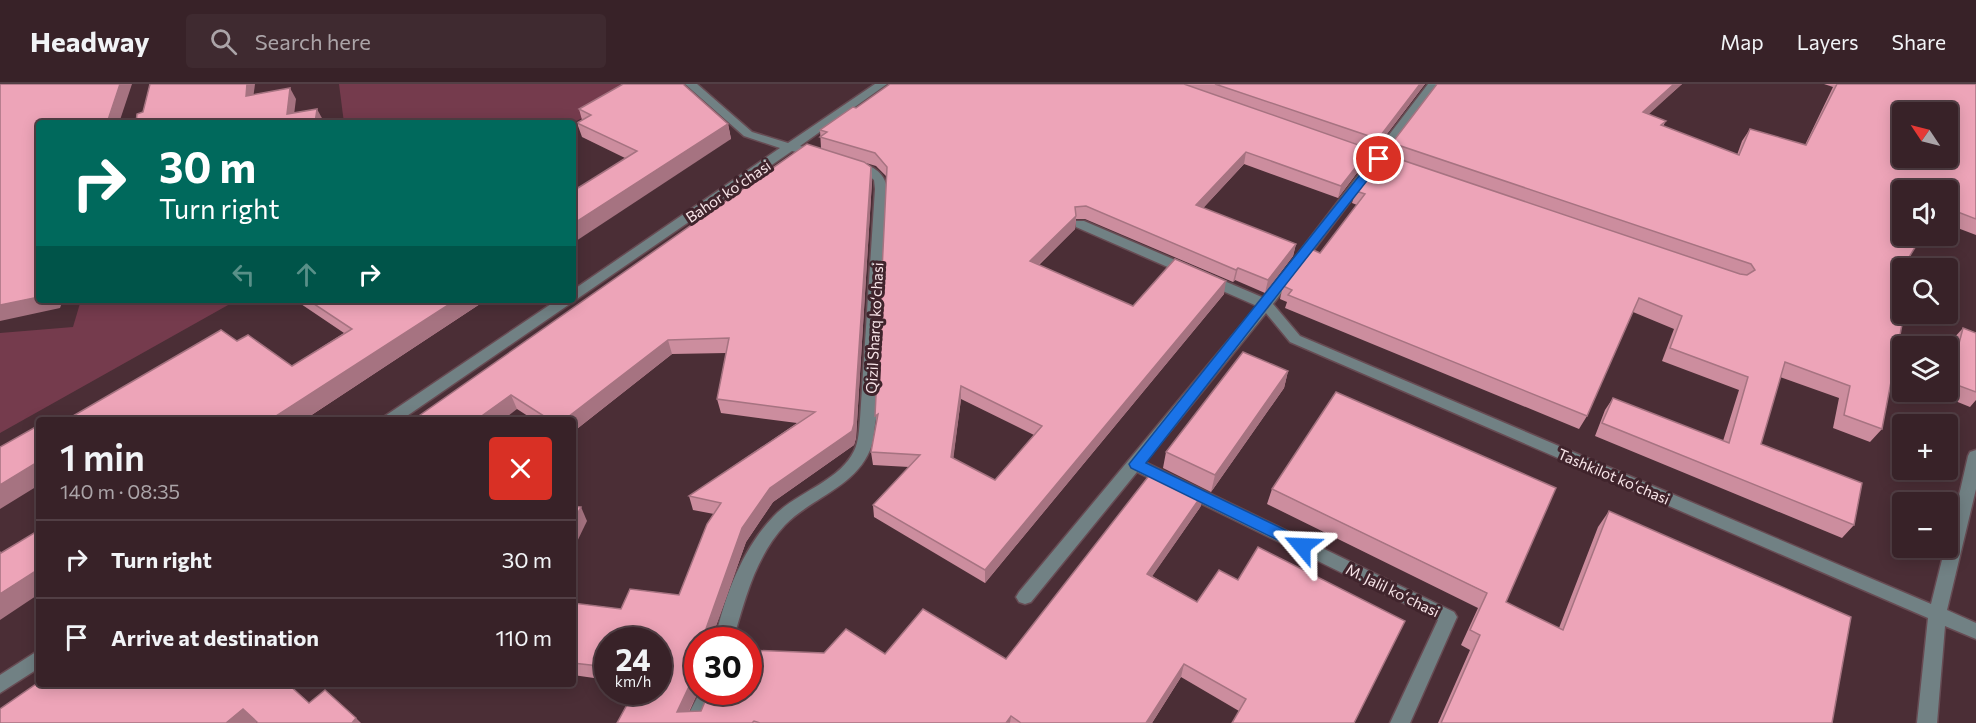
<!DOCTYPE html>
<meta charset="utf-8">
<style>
body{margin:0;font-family:Commissioner,sans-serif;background:#3f2a30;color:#f1f3f6;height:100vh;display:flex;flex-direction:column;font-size:22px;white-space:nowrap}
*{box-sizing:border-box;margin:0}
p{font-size:20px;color:#aba4a8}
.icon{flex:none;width:33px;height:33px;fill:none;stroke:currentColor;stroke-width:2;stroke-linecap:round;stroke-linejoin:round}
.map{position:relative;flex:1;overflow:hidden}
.details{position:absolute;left:36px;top:333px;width:540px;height:270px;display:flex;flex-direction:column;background:#382228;border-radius:6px;box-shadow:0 3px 15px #0003,0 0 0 2px #523f45}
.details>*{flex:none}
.banner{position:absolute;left:36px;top:36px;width:540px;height:183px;border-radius:6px;box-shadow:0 3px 15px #0003,0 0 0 2px #523f45;background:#00695c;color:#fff;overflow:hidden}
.needle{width:39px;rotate:305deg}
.buttons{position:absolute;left:1892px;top:18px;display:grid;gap:12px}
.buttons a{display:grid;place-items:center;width:66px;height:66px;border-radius:6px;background:#382228;box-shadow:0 3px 15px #0003,0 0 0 2px #523f45;font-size:30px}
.speed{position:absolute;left:594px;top:543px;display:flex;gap:12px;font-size:30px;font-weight:700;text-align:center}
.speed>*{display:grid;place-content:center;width:78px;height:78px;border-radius:50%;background:#382228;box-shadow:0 3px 15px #0003,0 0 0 2px #523f45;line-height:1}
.speed small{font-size:15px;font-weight:400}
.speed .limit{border:9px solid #d22;background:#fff;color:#111}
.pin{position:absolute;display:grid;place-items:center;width:51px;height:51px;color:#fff;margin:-26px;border:3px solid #fff;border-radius:50%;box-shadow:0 2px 6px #0007}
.me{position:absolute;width:66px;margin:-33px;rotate:296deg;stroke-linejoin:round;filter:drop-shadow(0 0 4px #0008)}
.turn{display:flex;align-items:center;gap:21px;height:126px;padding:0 24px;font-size:27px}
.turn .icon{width:78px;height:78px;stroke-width:2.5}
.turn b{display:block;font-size:42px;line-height:51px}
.lanes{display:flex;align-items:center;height:57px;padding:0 24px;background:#0003;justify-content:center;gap:30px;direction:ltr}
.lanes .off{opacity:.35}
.round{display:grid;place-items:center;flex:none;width:63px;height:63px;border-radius:6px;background:#3f2a30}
.headline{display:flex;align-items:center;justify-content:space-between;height:102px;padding:0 24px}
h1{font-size:36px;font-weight:600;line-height:45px}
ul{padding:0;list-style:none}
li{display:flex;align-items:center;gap:18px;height:78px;padding:0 24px;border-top:2px solid #523f45}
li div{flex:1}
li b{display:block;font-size:22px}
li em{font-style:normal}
header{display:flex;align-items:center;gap:36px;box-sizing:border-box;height:84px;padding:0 30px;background:#382228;border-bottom:2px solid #523f45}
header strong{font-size:28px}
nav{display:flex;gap:33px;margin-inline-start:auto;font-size:21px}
.search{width:420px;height:54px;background:#3f2a30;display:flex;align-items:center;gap:15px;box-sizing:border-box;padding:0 21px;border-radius:6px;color:#aba4a8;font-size:22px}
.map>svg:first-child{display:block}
.green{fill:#753b4d}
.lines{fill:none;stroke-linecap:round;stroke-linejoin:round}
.minor-casing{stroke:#674b53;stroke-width:3}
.minor{fill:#718184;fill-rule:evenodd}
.wall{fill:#cc8d9e;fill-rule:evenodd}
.shaded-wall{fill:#a67381}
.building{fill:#eda4b8;stroke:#a67381;stroke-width:1.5;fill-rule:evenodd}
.route{fill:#1a73e8;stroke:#114b97;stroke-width:1.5}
.labels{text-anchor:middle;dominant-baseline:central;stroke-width:6;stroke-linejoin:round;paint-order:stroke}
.street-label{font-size:15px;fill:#f8e5e9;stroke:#40242c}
</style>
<header>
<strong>Headway</strong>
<div class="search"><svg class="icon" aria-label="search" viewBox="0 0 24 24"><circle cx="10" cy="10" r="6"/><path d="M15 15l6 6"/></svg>Search here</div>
<nav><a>Map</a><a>Layers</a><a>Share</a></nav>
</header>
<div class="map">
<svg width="1976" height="639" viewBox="0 0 1976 639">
<rect width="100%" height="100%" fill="#4b2e36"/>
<g class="green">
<polygon points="339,0 644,0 573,39 344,39"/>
<polygon points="81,216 237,216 0,349 0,249 73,243"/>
</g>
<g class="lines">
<defs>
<g id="minor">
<polygon points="685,0 697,0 752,48 788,59 875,0 887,0 800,62 823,67 823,73 792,67 401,336 382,336 385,332 557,216 573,216 573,206 780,64 744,52"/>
<polygon points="1428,0 1439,0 1273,220 1300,252 1931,520 1945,464 1947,464 1968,372 1970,368 1976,366 1976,405 1947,526 1976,539 1976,555 1945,542 1937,639 1917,639 1928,534 1290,258 1266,229 1145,378 1454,528 1457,533 1410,639 1390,639 1438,536 1137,388 1031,518 1025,520 1019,518 1016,513 1019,508 1257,222 1076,143 1076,137 1084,137 1264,214"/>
<path d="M854,76C870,81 885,87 887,105L876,335C874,345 874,357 870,366C855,403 811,414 785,441C755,473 745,516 733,556H715C724,514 742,465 773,433C796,408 839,398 854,367C859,357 859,345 860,335L875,105L874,96L867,90L850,83V77Z"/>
<polygon points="39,566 39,584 0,609 0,591"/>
<polygon points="700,608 718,608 704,639 684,639"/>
</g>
</defs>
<use href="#minor" class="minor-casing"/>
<use href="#minor" class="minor"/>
</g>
<g class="wall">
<path d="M890,0H1425L1374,67L1370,66L1366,77L1338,114L1244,80L1203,124L1296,160L1293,172L1265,209L1235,196L1233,198L1085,135H1076L1075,145L1039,181L1133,222L1224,210L985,499L874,433L873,421L909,383L873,381L871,368L876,340L887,93L876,82L866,79L871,83L872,97L856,354L854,361L773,418L746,458L711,556H698V608L689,628L701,627L824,569L885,570L1006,575L1201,422L1152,492L1197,518L1238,496L1405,537L1239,627L1181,593L1152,639H617L658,608V556H608V596L573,591V519L621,525L679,511L714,430L693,426L689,412L797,339L721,329L717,315L726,269L672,270L573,348V336H534L517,325L413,336L821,64L820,46L856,24ZM961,315L1034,351L995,396L953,374Z"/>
<polygon points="1437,0 1682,0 1648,30 1666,37 1663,42 1737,71 1742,57 1750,45 1805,61 1833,3 1824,0 1976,0 1976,151 1947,140 1947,106 1902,152 1933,152 1930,154 1922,152 1900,188 1882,345 1870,358 1833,344 1839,314 1780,293 1761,360 1854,441 1842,454 1595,352 1605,326 1613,314 1723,357 1739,306 1662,277 1674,245 1633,228 1587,332 1579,345 1285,224 1287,218 1280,215 1283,202 1320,169 1357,121 1352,119 1356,107 1388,71 1392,59"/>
<polygon points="579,25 728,40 731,55 625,74 582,53 577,39 582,36"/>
<polygon points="299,216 486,216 304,336 292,282 344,249 301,220"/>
<polygon points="1963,244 1976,249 1976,316 1970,323 1938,310 1938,308 1947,308 1947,274 1952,256"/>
<polygon points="1288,287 1284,304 1211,408 1163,384 1166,368"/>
<polygon points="1272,405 1559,544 1598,443 1609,427 1832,639 1438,639 1470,566 1461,561 1478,524 1267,420"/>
</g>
<g class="shaded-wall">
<polygon points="120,0 132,0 119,39 107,39"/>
<polygon points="247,0 255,0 252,23 246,12"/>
<polygon points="1420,0 1425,0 1374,67 1378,55"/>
<polygon points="1674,0 1682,0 1637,41 1643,28"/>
<polygon points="290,4 296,15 293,39 287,30"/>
<polygon points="317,25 323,36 322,39 315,39"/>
<polygon points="728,40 731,55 573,159 573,140"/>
<polygon points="1370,65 1366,77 1338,114 1341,102"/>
<polygon points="1246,68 1244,80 1194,134 1196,121"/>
<polygon points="871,83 872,97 856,354 854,361 773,418 746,458 711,556 702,556 742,444 770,404 852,347"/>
<polygon points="1076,132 1075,145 1029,190 1030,177"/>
<polygon points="1296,160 1293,172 1265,209 1268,196"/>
<polygon points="1238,184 1235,196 1233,198 1236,186"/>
<polygon points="1226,197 1224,210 985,499 985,486"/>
<polygon points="39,213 39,216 63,216 60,224 0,237 0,221"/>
<polygon points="456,216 486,216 304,336 270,336"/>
<polygon points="668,256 672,270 573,348 573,336 564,336"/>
<polygon points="1288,287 1284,304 1211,408 1215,391"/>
<polygon points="961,302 961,315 952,385 951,373"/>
<polygon points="511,311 517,325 503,336 476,336"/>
<polygon points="36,379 39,383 39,401 0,425 0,401"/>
<polygon points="1204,408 1201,422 1144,504 1147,490"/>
<polygon points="581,423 587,437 573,466 573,438"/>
<polygon points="39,485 39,510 0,536 0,510"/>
<polygon points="1184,580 1181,593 1152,639 1146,639"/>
<polygon points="693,594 698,608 683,639 677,628"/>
<polygon points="243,625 257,638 256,639 226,639"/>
<polygon points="1011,632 1010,639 1006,639"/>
<polygon points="356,634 361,639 352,639"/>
</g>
<g class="building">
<polygon points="0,0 120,0 107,39 39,39 39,213 0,221"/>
<polygon points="150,0 247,0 246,12 290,4 287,30 317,25 315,39 136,39 137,30 143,28"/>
<polygon points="623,0 683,0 728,40 573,140 573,107 637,67 577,39 591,31 579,25"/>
<path d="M890,0H1184L1370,65L1341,102L1246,68L1196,121L1296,160L1268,196L1238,184L1236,186L1086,122L1075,123L1076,132L1030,177L1133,222L1175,175L1226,197L985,486L873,421L920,371L871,368L878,330L875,332L887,83L875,69L820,53L827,48L820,46L853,23L856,24ZM961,302L1042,342L995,396L951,373Z"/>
<polygon points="1215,0 1420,0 1378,55"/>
<path d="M1437,0H1674L1643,28L1666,37L1661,41L1739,71L1750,45L1806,61L1837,0H1976V135L1950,125L1947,130V106H1902V152H1922L1900,188L1902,189V230H1904L1882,345L1844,331L1850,302L1785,278L1761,360L1862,399L1854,441L1602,339L1613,314L1729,359L1748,293L1670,264L1682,232L1639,214L1587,332L1288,211L1292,206L1283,202L1311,165L1320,169L1365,110L1356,107L1384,70L1740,190L1747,191L1755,186L1751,180L1392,59ZM1902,28H1947V74H1902Z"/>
<polygon points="807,60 864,78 871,83 854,340 852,347 770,404 742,444 702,556 698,556 698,594 693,594 677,628 701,627 709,608 748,608 748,566 824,569 846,545 885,570 923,525 1006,575 1155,384 1204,408 1147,490 1197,518 1219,486 1238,496 1258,463 1405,537 1354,639 1232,639 1246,615 1184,580 1146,639 1021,639 1011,632 1006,639 760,639 754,637 752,639 617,639 634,608 658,608 658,556 608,556 608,583 573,579 573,519 621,525 630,505 679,511 707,440 721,419 689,412 815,328 717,315 729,254 668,256 564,336 550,336 511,311 476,336 413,336"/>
<polygon points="308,216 456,216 270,336 66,336 221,246 237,257 248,251 292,282 352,245"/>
<polygon points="1963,244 1976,249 1976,308 1949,298"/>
<polygon points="1243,268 1288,287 1215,391 1166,368"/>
<polygon points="1336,308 1556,404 1506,518 1563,546 1609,427 1851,533 1832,639 1441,639 1480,551 1470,546 1487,509 1272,405"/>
<polygon points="39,341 39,382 36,379 0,401 0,363"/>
<polygon points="573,422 581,423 573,438"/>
<polygon points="39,446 39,485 0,510 0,468 1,469"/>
<polygon points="39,598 39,600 288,600 309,619 325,606 356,634 352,639 258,639 243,625 226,639 0,639 0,625"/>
</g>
<polygon class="route" points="1375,72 1384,75 1146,379 1308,457 1310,462 1308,466 1302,468 1131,384 1129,380"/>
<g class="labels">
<g class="street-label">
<text transform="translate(728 107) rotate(-34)">Bahor koʻchasi</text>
<text transform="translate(874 244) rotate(-87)">Qizil Sharq koʻchasi</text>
<text transform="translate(1614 392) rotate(23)">Tashkilot koʻchasi</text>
<text transform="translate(1393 506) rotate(26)">M. Jalil koʻchasi</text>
</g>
</g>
</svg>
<div class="buttons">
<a><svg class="needle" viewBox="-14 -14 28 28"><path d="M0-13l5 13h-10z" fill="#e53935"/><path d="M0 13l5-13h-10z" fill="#aba4a8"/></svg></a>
<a><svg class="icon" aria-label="sound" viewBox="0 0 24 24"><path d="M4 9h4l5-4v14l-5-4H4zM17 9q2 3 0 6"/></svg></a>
<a><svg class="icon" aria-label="search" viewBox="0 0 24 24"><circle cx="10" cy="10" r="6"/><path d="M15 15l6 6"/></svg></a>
<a><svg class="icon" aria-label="layers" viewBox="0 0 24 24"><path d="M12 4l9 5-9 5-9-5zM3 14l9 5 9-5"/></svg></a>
<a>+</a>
<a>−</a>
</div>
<div class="speed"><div>24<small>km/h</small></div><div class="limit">30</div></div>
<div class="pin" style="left:1379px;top:75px;background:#d93025"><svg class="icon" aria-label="arrive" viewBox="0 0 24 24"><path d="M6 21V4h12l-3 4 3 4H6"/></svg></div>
<svg class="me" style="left:1302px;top:462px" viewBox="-20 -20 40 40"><path d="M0-17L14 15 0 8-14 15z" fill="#1a73e8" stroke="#fff" stroke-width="4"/></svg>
<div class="banner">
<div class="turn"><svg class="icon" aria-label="right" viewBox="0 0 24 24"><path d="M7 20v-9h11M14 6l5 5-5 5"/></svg><div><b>30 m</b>Turn right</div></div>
<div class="lanes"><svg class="icon off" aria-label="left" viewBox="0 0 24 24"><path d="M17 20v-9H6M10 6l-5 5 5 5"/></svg><svg class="icon off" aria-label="ahead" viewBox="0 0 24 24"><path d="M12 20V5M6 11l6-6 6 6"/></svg><svg class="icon" aria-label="right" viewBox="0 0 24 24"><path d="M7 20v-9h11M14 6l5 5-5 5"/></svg></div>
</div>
<section class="details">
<div class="headline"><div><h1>1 min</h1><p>140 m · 08:35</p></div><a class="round" style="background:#d93025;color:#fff"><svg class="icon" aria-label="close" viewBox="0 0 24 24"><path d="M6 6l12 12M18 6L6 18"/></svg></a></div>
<ul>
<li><svg class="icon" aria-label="right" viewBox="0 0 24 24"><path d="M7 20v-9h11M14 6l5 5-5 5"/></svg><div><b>Turn right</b></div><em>30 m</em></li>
<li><svg class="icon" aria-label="arrive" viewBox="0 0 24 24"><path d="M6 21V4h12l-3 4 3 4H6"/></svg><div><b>Arrive at destination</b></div><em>110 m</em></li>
</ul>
</section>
</div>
